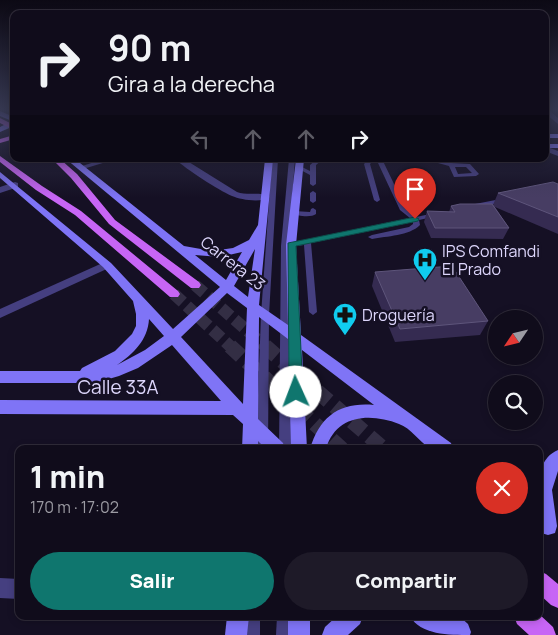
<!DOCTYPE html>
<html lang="es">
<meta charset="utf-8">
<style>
body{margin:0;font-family:Manrope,sans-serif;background:#1e1a28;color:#f1f3f6;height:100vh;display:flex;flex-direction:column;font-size:19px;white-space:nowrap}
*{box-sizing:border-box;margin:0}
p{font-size:16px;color:#9c9ba3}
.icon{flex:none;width:28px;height:28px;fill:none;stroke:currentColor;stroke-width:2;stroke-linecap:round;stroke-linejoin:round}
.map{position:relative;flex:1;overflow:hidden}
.side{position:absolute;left:15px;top:445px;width:528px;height:175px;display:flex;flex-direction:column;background:#100c1b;border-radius:10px;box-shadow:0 2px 8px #0003,0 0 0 1px #302c3a}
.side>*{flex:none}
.top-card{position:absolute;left:10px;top:10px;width:539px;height:152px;border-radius:10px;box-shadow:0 2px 8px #0003,0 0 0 1px #302c3a;background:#100c1b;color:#f1f3f6;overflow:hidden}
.needle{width:32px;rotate:235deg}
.buttons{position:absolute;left:488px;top:310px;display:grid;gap:10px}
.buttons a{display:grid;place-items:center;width:55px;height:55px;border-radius:50%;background:#100c1b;box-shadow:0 2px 8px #0003,0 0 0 1px #302c3a;font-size:25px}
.pin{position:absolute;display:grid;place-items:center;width:42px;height:42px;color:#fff;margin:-51px -21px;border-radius:50% 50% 50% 0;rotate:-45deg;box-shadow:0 0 5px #0007}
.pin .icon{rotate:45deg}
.me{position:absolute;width:55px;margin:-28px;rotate:358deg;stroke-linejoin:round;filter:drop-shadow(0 0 4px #0008)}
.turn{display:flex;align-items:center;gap:18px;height:105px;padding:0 15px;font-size:22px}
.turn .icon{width:65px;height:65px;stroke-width:2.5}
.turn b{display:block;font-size:35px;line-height:42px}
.lanes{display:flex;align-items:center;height:48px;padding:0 15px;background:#0003;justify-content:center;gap:25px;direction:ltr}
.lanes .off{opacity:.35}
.round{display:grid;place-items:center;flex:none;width:52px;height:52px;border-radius:26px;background:#1e1a28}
.head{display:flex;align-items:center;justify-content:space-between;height:85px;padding:0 15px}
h1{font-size:30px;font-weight:800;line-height:38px}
.primary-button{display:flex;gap:10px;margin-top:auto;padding:10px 15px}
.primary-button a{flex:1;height:58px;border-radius:30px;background:#0f766e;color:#fff;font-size:20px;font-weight:800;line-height:58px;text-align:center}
.primary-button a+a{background:#1e1a28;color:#f1f3f6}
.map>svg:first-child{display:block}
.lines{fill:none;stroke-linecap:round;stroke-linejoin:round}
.primary-tunnel-far1{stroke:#332e44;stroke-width:12;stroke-dasharray:12 5.5;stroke-linecap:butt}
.primary-tunnel{stroke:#332e44;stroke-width:15;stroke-dasharray:15 8;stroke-linecap:butt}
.lane{fill:#453f80;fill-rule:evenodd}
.street{fill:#453f80;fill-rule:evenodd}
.secondary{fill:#7f74f6;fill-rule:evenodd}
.primary{fill:#c765f5;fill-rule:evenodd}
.wall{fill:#352b51}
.building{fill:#473d63;stroke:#5e557b}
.route{fill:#0f766e;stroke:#0a4d48}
.labels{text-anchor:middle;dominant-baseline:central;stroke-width:5;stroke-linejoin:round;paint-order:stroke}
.poi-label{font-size:16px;fill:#ddd6fc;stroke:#151024;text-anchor:start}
.street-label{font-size:16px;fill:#ddd6fc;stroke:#151024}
.near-street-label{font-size:19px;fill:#ddd6fc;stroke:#151024}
</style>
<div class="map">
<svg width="558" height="635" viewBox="0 0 558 635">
<rect width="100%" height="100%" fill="#151024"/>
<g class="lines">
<g class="primary-tunnel-far1">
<polyline points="195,285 266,347"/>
<polyline points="174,294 231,347"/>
</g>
<g class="primary-tunnel">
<polyline points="230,346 342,449"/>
<polyline points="265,346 384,449"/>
</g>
<g class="lane">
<polygon points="272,159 278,159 269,315 268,449 256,449 261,315"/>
<path d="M289,159H295L291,213L294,211L310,212L311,209L313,208L316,210V214C311,218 297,216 291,213L289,243L410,218L400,210L378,163H371L370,164L380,200L377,202L374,200L364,164L368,160L382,159L406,209L416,217L435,213L438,215L437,216L419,220L420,225C409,236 387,236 372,239L368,237L372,235L409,227L413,224V222L311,243L317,312L313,315L309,312L304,245L289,247L291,449H279L281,246Z"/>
<polygon points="317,159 323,159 316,165 316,184 313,186 310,184 310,175 297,168 300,166 310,171 310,165"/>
<path d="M436,159H442V161L451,163L470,164L479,174L476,176L454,177L449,166L438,163ZM455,167H466L472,173L458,174Z"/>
<polygon points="313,191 316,193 316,201 313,203 310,201 310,193"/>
<polygon points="506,198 509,200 508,201 475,208 472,206 475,204"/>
<polygon points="246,616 260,616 260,635 244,635"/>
<polygon points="277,616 291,616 292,635 276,635"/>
</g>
<g class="street">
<polygon points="545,109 548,109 558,118 558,124 545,113"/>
<polygon points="545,146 558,151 558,156 545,151"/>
<polygon points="104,159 116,159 83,169 79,167"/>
<path d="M175,159H184L237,192C247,196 262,191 270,197C262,203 241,200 232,196C218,190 186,169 175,159Z"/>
<polygon points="15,182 18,183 18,187 0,193 0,187"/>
<polygon points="107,261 112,265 111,267 0,318 0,309"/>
<polygon points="0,578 19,579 19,599 0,598"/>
</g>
<g class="secondary">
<polygon points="0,111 14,117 14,126 0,132 0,127 12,121 0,116"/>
<rect x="545" y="134" width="13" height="4"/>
<rect x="545" y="144" width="13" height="4"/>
<path d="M66,159H75L184,246L212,251L233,248L249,240L258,225L265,159H273L259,305L288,325L286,245L296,159H304L296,245L301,335L451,443L453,449C446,449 436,451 430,448C419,442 411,428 399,424C371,413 336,414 326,449H310C320,416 340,402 374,405L302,350L307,449H291L288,339L259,317L258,419L283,443L285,449H266L258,441V449H242L243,424L233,415L0,414V400L221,401L172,345L138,368L119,376L95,383H0V371H80L82,368L115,351L132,334L136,326V314L133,301L103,267L0,178V172L111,263L173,329L220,287ZM255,249L248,297L234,286ZM242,252L226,280L195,255L220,257ZM227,293L247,308L243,404L181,337ZM149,319L164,336L145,350L117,365C133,354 148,340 149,319Z"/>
<path d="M558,450V471L552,490L557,526L555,533L548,535L541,533L539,526C539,503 531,461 558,450Z"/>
<polygon points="227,616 249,616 247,635 225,635"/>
<rect x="288" y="616" width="22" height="19"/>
<polygon points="337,616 363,616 360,624 348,635 322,635 325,627"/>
<path d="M410,616H459L468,624L471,632L470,635C449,635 420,635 410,616Z"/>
</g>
<g class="primary">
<polygon points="0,118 14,125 14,130 0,123"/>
<polygon points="14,135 14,139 0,143 0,139"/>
<polygon points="0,156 42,186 81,211 178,291 180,294 178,297 170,297 75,215 36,190 0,162"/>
<polygon points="52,159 60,159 77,174 115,220 199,282 201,285 199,288 191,288 109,224 71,178"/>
<polygon points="539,571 546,574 558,584 558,608 551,605 539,594"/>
<polygon points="539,614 553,627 556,635 529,635 517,624 514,616 539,616"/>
</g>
</g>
<g class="wall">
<polygon points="558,184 558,234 495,207 509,228 503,239 431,238 424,222 427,211 449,212 451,206 493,205 498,193"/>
<polygon points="375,272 488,321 480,335 395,342 372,286"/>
</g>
<g class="building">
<polygon points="553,182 558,184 558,217 498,193"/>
<polygon points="460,204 492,204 509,228 435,228 427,211 455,212 451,206"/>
<polygon points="452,266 488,321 400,329 375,272"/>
</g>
<linearGradient id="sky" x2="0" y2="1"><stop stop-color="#0c0914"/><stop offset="0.55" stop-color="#353750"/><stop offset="1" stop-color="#353750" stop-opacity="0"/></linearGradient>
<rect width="558" height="198" fill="url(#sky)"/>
<polygon class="route" points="415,217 419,219 418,221 296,246 303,392 301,396 296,398 291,396 289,392 288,243"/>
<defs>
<symbol id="hospital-pin" viewBox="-11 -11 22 30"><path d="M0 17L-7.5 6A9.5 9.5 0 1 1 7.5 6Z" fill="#10ccef" stroke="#151024"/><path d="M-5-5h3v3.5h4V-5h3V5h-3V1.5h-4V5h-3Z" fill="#111"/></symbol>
<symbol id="pharmacy-pin" viewBox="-11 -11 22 30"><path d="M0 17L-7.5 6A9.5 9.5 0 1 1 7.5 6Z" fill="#10ccef" stroke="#151024"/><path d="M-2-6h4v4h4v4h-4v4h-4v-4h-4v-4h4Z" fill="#111"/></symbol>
</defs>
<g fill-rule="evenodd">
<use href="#hospital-pin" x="411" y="246" width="28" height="38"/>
<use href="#pharmacy-pin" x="331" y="301" width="28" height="38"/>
</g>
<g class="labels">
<g class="poi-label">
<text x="442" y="251">IPS Comfandi<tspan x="442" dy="18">El Prado</tspan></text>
<text x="362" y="315">Droguería</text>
</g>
<g class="street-label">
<text transform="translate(233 263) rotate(38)">Carrera 23</text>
</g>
<g class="near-street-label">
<text x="118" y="387">Calle 33A</text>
</g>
</g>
</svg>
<div class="buttons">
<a><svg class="needle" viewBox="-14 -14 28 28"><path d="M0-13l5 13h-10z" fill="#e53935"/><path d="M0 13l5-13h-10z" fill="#9c9ba3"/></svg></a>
<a><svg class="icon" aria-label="search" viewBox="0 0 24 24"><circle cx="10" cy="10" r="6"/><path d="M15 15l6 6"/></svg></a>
</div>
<div class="pin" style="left:415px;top:219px;background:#d93025"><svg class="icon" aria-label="arrive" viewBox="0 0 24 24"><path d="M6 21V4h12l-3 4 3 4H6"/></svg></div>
<svg class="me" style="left:296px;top:392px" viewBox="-20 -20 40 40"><circle r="19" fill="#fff"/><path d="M0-13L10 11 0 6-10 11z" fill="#0f766e"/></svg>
<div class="top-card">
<div class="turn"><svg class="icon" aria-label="right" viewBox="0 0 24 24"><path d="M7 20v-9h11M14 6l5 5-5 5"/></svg><div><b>90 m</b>Gira a la derecha</div></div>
<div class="lanes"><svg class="icon off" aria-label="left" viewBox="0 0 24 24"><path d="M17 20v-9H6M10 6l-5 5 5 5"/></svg><svg class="icon off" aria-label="ahead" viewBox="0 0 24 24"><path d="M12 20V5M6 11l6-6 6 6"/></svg><svg class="icon off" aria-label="ahead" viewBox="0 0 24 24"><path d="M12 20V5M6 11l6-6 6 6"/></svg><svg class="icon" aria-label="right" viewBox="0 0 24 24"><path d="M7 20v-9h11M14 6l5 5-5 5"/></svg></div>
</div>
<section class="side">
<div class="head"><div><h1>1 min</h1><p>170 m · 17:02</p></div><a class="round" style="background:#d93025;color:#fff"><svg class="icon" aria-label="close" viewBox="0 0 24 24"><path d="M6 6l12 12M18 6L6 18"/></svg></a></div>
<div class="primary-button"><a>Salir</a><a>Compartir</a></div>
</section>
</div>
